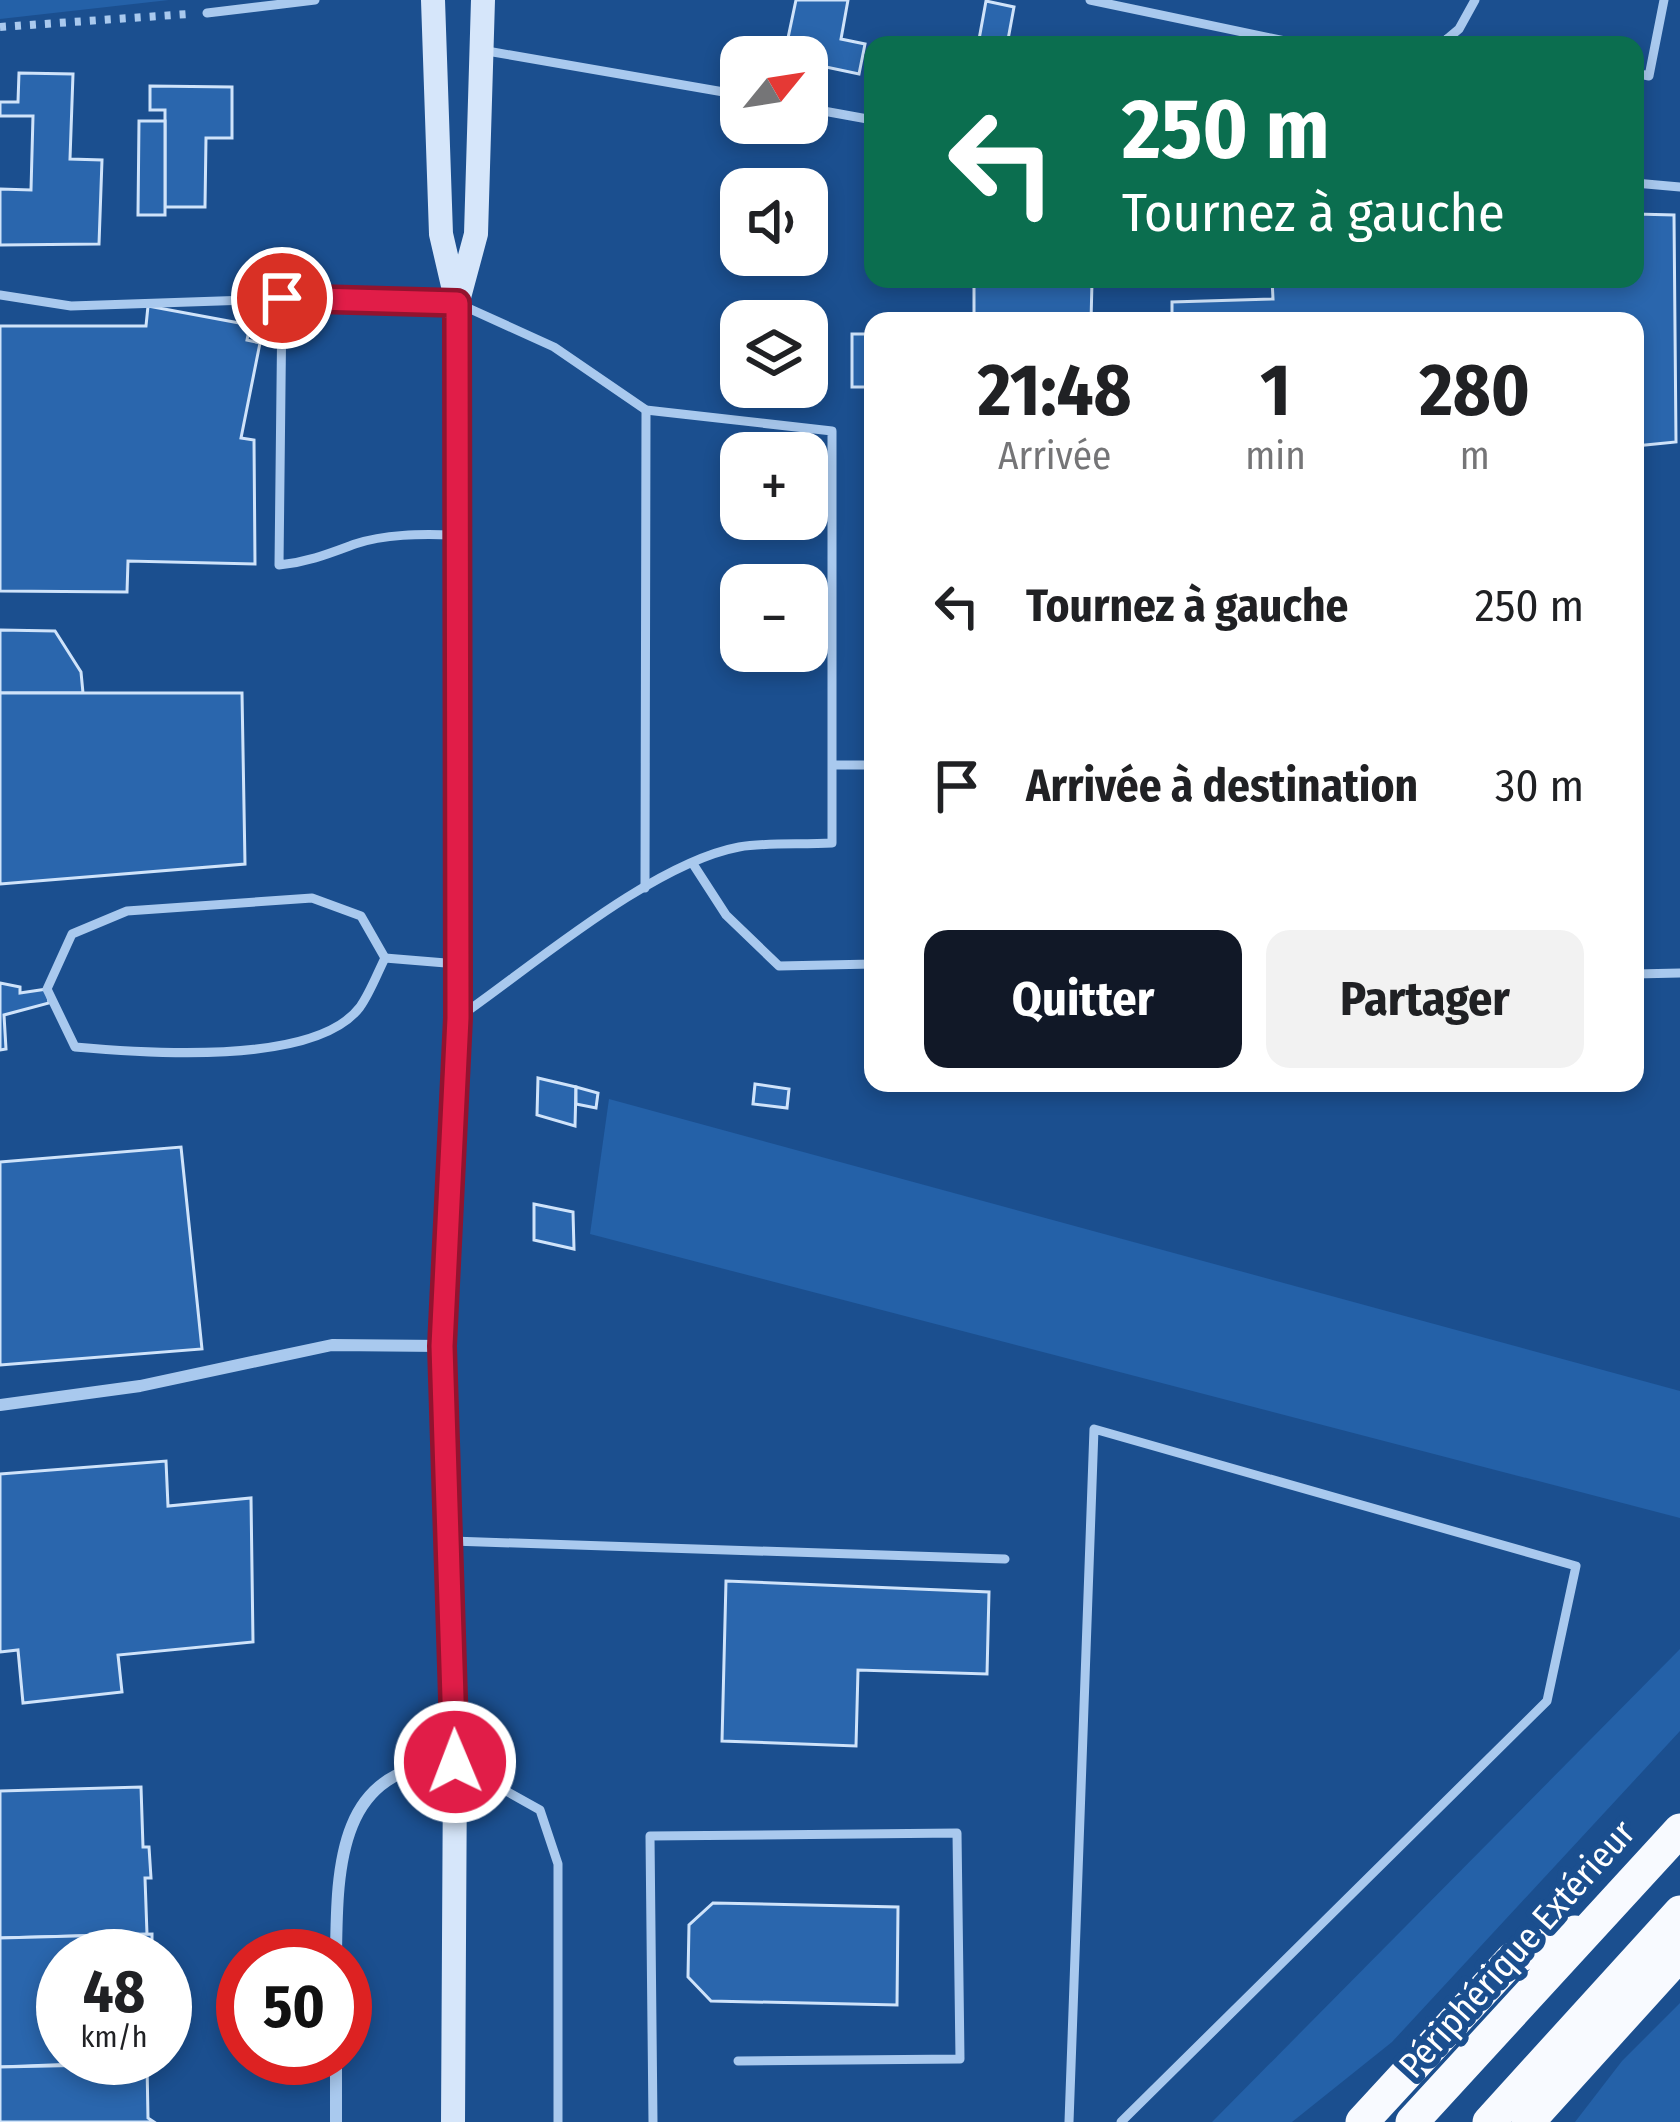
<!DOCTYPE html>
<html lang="fr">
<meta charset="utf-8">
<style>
body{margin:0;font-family:"Fira Sans Condensed",sans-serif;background:#f2f2f2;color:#202124;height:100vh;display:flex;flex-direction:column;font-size:45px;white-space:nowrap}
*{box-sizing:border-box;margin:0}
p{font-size:39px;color:#757577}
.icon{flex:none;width:66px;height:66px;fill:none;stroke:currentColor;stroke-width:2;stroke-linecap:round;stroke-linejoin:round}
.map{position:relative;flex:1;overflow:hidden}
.panel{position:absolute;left:864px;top:312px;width:780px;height:780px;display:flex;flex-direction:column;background:#fff;border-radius:24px;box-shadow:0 6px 18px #0003}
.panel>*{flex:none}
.banner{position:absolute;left:864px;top:36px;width:780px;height:252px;border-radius:24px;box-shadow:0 6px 18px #0003;background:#0b6e4f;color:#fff;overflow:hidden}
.needle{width:78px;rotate:60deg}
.tools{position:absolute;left:720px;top:36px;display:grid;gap:24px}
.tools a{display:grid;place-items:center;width:108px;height:108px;border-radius:24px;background:#fff;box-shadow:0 6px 18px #0003;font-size:60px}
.speed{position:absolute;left:36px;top:1929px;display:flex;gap:24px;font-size:60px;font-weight:700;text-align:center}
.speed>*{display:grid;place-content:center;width:156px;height:156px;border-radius:50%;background:#fff;box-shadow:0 6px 18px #0003;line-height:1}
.speed small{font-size:30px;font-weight:400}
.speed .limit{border:18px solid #d22;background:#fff;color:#111}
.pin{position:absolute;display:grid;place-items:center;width:102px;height:102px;color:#fff;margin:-51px;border:6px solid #fff;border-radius:50%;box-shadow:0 3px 12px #0007}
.me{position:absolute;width:132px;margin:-66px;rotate:359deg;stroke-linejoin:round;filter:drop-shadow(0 0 9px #0008)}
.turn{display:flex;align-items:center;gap:42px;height:252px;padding:0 60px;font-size:54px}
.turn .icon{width:156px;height:156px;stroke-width:2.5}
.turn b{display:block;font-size:84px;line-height:102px}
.eta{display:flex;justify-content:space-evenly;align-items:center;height:204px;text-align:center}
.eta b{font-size:72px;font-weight:700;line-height:84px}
.button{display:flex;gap:24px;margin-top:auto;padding:24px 60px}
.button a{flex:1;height:138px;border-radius:24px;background:#111827;color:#fff;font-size:48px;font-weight:700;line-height:138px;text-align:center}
.button a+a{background:#f2f2f2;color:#202124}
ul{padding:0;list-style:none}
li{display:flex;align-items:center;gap:36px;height:180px;padding:0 60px}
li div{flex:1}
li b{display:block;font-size:45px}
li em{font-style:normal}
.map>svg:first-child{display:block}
.green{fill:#2461a8}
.building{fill:#2a66ad;stroke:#cfe3fa;stroke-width:3}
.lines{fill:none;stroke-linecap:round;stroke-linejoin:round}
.path{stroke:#a9c9ee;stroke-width:8;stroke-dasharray:6 9;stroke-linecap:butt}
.service{stroke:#a9c9ee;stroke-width:9}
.minor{stroke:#a9c9ee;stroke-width:12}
.secondary{stroke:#d6e6fa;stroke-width:24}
.trunk{stroke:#f8faff;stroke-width:33}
.route-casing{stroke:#92132f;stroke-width:30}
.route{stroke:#e11d48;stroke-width:21}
.labels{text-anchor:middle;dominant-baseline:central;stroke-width:12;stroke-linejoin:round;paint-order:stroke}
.street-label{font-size:36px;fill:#fff;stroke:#1b4f8f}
</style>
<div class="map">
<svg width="1680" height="2122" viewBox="0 0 1680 2122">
<rect width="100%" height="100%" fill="#1b4f8f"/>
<g class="green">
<polygon points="0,0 169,0 0,19"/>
<polygon points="609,1099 1680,1391 1680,1518 590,1234"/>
<polygon points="1680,1649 1680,1731 1392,2042 1292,2122 1212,2122"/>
<polygon points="1680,2003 1680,2122 1575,2122 1622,2061"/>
</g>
<g class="building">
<polygon points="796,0 848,0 841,39 865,44 859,74 807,63 807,57 784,57"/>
<polygon points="986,1 1014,7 1007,45 978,45"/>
<polygon points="19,73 73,74 70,159 102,160 99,244 0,245 0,189 31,190 33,116 0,116 0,102 18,102"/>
<polygon points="150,86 232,87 232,138 206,138 205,207 165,207 165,110 150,110"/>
<polygon points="139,121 165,121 165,215 138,215"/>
<polygon points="1635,214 1674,215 1676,442 1635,446 1635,321 1172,321 1172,302 1273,299 1272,279 1635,279"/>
<polygon points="974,282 1092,282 1091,321 974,321"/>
<polygon points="148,306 250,325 247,340 260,343 241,438 254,440 255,564 128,561 127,592 0,591 0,326 146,326"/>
<rect x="852" y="334" width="21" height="53"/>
<polygon points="0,630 55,631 81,672 83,693 0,693"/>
<polygon points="0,693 242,693 245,864 0,884"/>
<polygon points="0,983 20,987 20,993 47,989 49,1003 4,1015 6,1049 0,1050"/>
<polygon points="538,1078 576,1087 575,1126 537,1115"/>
<polygon points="755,1084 789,1089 787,1108 753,1104"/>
<polygon points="576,1087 598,1093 596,1108 576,1104"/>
<polygon points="181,1147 202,1349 0,1365 0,1162"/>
<polygon points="534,1204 573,1212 574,1249 534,1240"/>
<polygon points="166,1461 168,1506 251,1498 253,1642 118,1655 122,1692 23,1703 18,1650 0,1652 0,1474"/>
<polygon points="726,1581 989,1592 987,1674 858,1670 856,1746 722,1741"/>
<polygon points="141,1787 143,1847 149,1847 151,1878 145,1878 147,1934 0,1938 0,1791"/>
<polygon points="713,1903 898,1907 897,2005 711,2001 688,1977 689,1925"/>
<polygon points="152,1934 152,1956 63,1956 63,2058 152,2061 0,2067 0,1938"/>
<polygon points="147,2064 148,2118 154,2122 0,2122 0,2067"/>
</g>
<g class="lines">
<polyline class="path" points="0,27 188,14"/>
<g class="service">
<polyline points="1090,0 1304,45"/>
<polyline points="207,13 315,0"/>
<polyline points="1447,39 1479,45"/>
<polyline points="1440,45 1459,29 1475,0"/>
<polyline points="487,51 741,95"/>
<polyline points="1635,73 1649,76 1664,0"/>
<polyline points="807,108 873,120"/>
<polyline points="1635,183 1680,187"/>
<polyline points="0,295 71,306 282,299"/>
<path d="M452,535C420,534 385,534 355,544C328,554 308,562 279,565L282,299L457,303L554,347L646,410L832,431V843C802,845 768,842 739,847C653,863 535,964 462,1015"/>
<polyline points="833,765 873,765"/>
<polyline points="693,864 726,915 779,966 873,964"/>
<polyline points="645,888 646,410"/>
<path d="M312,898L361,916L385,958C377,974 370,993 360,1007C315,1067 142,1053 75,1047L47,989L72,934L127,911Z"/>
<polyline points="385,958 458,964"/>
<polyline points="1635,974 1680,973"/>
<polyline points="452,1541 1005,1559"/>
<polyline points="458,1764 540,1810 558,1864 558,2122"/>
<polyline points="653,2122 650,1836 957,1833 960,2059 738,2061"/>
<polyline points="1069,2122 1094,1429 1576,1566 1547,1701 1121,2122"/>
</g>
<g class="minor">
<polyline points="0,1405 140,1386 332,1345 442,1346"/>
<path d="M336,1956C337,1865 338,1764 454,1763"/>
<polyline points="336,2122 336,2058"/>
</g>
<g class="secondary">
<polyline points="433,0 441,234 457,303 458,1018 442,1346 455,1763 453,2122"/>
<polyline points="458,301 476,234 483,0"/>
</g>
<g class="trunk">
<polyline points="1362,2122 1512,1959 1575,1932"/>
<polyline points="1412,2122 1680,1830"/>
<polyline points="1489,2122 1680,1912"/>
<polyline points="1528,2122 1671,1964 1680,1936"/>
</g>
</g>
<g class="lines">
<defs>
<polyline id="route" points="282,298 457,303 458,1018 442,1346 455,1762"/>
</defs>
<use href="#route" class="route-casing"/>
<use href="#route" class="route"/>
</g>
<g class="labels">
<g class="street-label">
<text transform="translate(1517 1949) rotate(-48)">Périphérique Extérieur</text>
</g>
</g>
</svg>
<div class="tools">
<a><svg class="needle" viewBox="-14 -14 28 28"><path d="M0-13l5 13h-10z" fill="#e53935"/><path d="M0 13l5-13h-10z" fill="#757577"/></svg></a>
<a><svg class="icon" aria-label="sound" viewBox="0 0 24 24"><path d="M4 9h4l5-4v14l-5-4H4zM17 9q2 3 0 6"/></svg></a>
<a><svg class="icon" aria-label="layers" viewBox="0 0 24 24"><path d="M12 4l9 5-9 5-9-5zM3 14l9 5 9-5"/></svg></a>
<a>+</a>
<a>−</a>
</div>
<div class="speed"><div>48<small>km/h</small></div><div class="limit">50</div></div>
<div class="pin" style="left:282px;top:298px;background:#d93025"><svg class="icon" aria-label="arrive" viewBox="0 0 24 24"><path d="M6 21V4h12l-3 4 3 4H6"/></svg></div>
<svg class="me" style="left:455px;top:1762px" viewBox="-20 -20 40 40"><circle r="17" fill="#e11d48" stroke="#fff" stroke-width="3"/><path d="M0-11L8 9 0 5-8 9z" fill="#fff"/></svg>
<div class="banner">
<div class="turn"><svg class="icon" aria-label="left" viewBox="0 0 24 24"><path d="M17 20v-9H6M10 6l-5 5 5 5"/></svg><div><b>250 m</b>Tournez à gauche</div></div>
</div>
<section class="panel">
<div class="eta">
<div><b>21:48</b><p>Arrivée</p></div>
<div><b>1</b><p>min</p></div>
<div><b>280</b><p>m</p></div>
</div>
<ul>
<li><svg class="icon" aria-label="left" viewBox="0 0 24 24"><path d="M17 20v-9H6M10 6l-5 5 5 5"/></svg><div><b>Tournez à gauche</b></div><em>250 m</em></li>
<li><svg class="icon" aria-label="arrive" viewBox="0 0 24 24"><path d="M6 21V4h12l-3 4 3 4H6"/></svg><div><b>Arrivée à destination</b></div><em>30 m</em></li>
</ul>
<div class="button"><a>Quitter</a><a>Partager</a></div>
</section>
</div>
